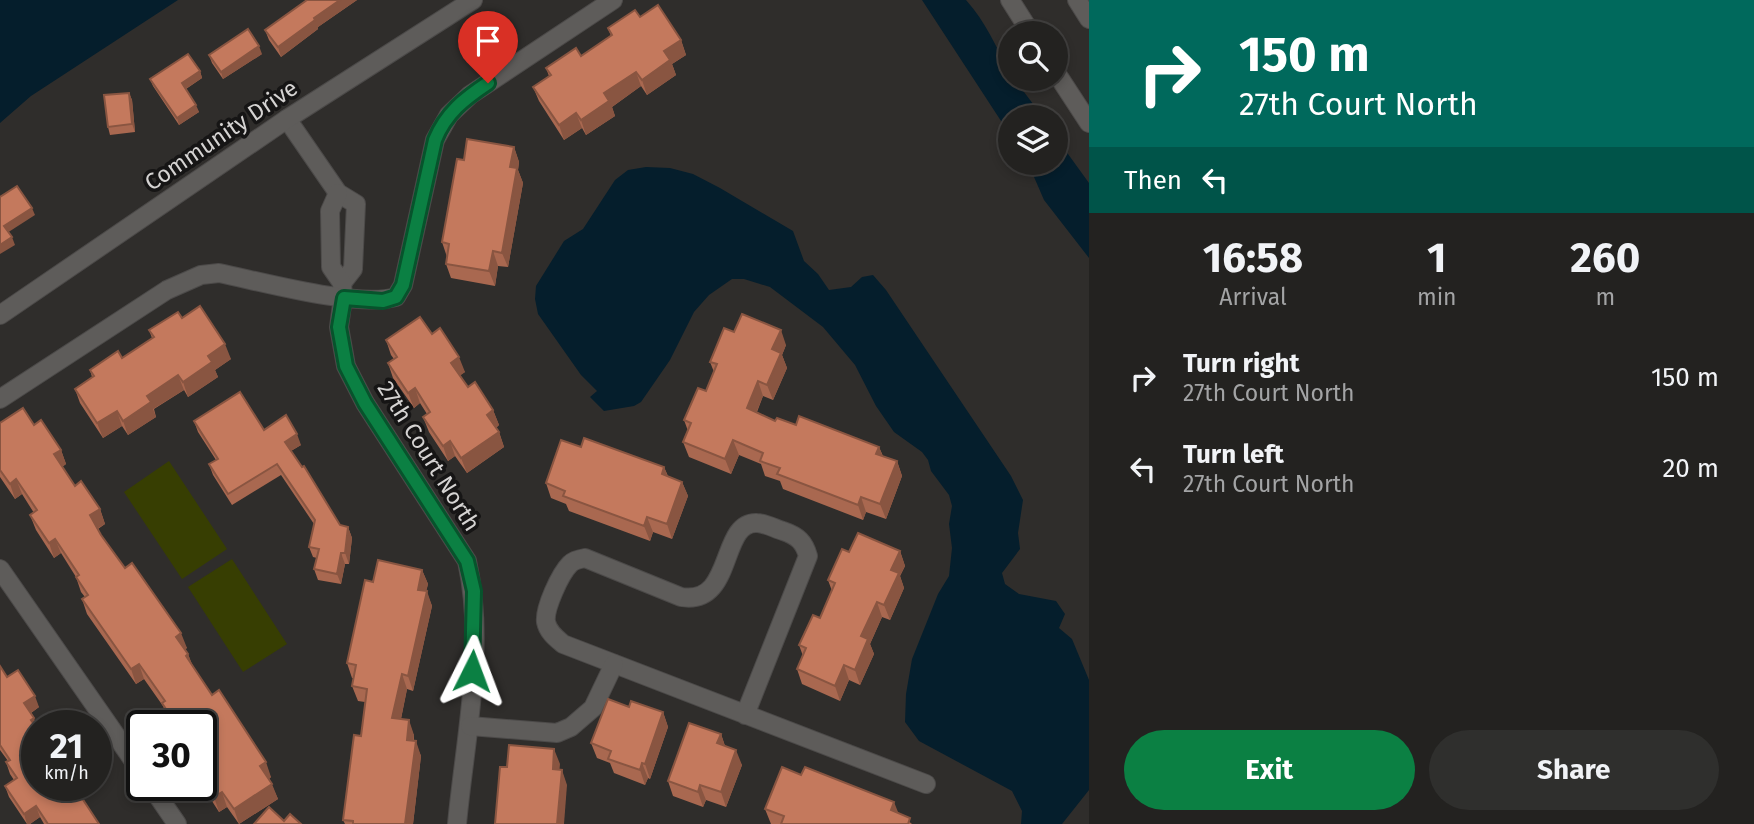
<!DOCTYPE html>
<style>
body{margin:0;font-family:"Fira Sans",sans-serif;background:#2f2f2d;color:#f1f3f6;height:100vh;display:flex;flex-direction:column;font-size:26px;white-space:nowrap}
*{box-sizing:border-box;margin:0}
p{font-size:23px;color:#a3a4a5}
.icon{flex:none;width:38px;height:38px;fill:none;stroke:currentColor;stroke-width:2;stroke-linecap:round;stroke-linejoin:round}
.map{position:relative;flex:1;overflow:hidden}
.side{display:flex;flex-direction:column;background:#232220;width:665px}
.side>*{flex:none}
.hud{background:#00695c;color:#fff;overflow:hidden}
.buttons{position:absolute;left:998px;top:21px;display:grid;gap:14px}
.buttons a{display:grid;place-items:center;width:70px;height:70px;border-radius:50%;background:#232220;box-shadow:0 4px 10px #0003,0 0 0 2px #403f3e;font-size:35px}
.speed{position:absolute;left:21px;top:710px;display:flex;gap:14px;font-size:35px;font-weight:700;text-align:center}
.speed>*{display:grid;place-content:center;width:91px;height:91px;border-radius:50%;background:#232220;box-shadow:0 4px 10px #0003,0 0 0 2px #403f3e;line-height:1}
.speed small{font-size:18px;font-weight:400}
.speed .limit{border:4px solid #111;border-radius:10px;background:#fff;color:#111}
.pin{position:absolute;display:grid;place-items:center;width:60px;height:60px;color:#fff;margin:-72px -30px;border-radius:50% 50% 50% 0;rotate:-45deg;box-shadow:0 0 7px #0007}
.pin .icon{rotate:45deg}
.me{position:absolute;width:77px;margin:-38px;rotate:3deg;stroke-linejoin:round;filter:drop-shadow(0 0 5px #0008)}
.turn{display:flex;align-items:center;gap:24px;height:147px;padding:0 35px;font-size:32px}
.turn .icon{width:91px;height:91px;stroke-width:2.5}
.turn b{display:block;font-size:49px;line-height:60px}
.then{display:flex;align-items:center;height:66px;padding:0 35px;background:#0003;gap:14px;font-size:26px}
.eta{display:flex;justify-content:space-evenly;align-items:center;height:119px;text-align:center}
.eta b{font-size:42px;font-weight:700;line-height:49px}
.action{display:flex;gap:14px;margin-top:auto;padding:14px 35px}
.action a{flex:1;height:80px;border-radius:42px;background:#0b8043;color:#fff;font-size:28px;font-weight:700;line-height:80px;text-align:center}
.action a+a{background:#2f2f2d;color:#f1f3f6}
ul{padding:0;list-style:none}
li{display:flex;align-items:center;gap:21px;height:91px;padding:0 35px}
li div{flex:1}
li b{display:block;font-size:26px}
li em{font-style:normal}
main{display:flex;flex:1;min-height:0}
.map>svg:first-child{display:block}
.green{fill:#373e02}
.water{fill:#051e2c}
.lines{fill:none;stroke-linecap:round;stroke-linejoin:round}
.street-casing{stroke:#4c4a49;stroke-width:20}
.secondary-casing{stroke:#4c4a49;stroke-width:20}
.street{stroke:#5e5c5a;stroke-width:18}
.secondary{stroke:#5e5c5a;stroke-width:18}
.wall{fill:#a96850}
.shaded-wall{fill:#895541}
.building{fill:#c4795d;stroke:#895541;stroke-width:2}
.route-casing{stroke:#07532c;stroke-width:18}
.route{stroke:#0b8043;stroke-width:12}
.labels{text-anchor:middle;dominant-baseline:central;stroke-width:7;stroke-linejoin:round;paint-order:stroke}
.street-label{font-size:23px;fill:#d5d3d2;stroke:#161515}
</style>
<main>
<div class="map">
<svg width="1089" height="824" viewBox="0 0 1089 824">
<rect width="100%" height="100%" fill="#2f2d2b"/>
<g class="green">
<polygon points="169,461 227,549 182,579 124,492"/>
<polygon points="232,559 287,644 243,672 188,587"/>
</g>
<g class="water">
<polygon points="0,0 178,0 31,96 0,123"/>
<path d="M922,0H966C986,22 996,47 1010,73V79H1014L1043,117H1010V139L1003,124Z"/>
<polygon points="1055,136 1089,183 1089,258 1044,200 1031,170 1025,163 1055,163"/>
<polygon points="646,167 670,168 693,174 720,188 793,231 804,261 818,274 829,290 851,287 862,277 873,275 886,290 1011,476 1023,500 1018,533 1020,549 1002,573 1005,584 1019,594 1056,601 1065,614 1059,628 1072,639 1089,680 1089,790 1062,824 1021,824 1022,811 1012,791 919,741 905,722 906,694 912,659 938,594 949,576 952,548 949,524 952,506 949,495 931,471 928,460 922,452 894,432 876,406 855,365 823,327 770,287 744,279 732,279 709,295 694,312 670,360 641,402 634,406 604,411 590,397 597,391 581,375 538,314 535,299 536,286 564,241 583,229 615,180 628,170"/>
</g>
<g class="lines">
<defs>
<g id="street">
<polyline points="287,119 338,193 356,204 353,269 342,283"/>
<path d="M338,193L330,211L331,267L342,283L343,297L339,327L346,366L365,403L467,561C486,648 465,738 457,824"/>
<path d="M0,399L167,290L201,275L219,273C263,282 357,308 396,297L403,285L435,140L449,115L470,95L613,0"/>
<polyline points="0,569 142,773"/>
<path d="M745,715L808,556C804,542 798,536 783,531C776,529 765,523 757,523C719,521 735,606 681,597L585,558C579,559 574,560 570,564C560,574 544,609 546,622C548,632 556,638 563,644L926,784"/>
<polyline points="470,726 557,733 571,727 593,708 614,664"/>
<polyline points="151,786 177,824"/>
</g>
<g id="secondary">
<polyline points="1010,0 1031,33"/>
<polyline points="1077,0 1089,19"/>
<polyline points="1055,71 1089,123"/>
<polyline points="0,315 287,119 473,0"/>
</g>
</defs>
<use href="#street" class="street-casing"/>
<use href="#secondary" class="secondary-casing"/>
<use href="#street" class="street"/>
<use href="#secondary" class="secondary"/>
</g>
<g class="wall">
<polygon points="307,0 357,0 318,27 318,29 281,57 269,40 265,30"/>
<polygon points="640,17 681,40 686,55 672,64 676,75 647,95 641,86 612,107 615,116 586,135 582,128 564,140 539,101 533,87 549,76 546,68 581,56 611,36 608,28"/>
<polygon points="262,54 223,79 212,63 209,55"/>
<polygon points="200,71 202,78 186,89 199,112 179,125 153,86 150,79"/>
<polygon points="129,93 132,100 135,132 110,135 108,127"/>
<polygon points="514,147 519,162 518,170 523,183 508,267 498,266 495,286 451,278 446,264 447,257 442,242 464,160"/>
<polygon points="182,318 231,359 215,370 218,377 188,397 184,390 154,409 156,417 128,435 122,426 103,438 80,403 75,389 92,377 90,370 122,358 152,338 149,330"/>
<polygon points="734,332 786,345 782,355 787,368 773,400 763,396 757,412 775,421 879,447 883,456 897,461 902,476 886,519 866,512 863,520 783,489 780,481 765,476 761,464 739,455 731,474 689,457 683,442 688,431 684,420 706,391 714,372 710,362"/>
<polygon points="432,334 465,372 460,375 468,387 493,410 499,425 496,428 499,432 504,447 467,473 455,456 448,461 429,432 423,417 427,414 420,403 414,408 393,378 388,363 394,359 391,355 386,340"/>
<polygon points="194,421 264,430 301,445 291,451 340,525 348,527 352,538 349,564 345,564 341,584 318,580 314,569 317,558 313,557 309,547 314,524 281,475 232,505 213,475 209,464 216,460 198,432"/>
<polygon points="0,423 34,425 61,450 66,464 62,467 75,486 100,509 105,524 98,529 101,535 125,568 187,648 185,649 188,654 193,668 212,695 271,777 269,779 278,799 239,824 227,807 219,812 201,784 201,726 171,723 168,718 163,706 144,679 136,684 87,614 82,599 85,597 81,592 76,577 61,553 54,558 36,530 30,515 34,513 22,494 15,499 0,477"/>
<polygon points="581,447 664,467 668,476 682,482 688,496 672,539 653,532 650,541 569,511 566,504 551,498 546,483"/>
<polygon points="900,551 905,566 900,576 904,588 890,620 882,617 870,644 874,654 860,685 849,680 840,701 802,684 797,669 803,656 799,645 820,618 832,591 828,580 849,552"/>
<polygon points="422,570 428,584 426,591 432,606 413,691 407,689 401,719 414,735 414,741 421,756 413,824 345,824 343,820 361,736 365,702 358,701 352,686 354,678 352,678 347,663 373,582"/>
<polygon points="0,666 7,677 39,707 31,713 37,786 86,786 78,791 99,824 44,824 40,817 30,824 27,824 9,797 5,786 14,780 10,774 6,762 8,761 0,750"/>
<polygon points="629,707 663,712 668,727 650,779 648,778 645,785 614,773 610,763 597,758 591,743"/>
<polygon points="721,734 725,746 742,765 726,807 706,800 703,807 673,796 668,781"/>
<polygon points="765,809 898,813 912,824 771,824"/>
</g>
<g class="shaded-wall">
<polygon points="340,0 357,0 318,27 318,29 281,57 278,47 314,18"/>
<polygon points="681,40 686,55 672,64 676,75 647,95 642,80 664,51"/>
<polygon points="259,46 262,54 223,79 221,72"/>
<polygon points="200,71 202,78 184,90 182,83"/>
<polygon points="636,72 641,86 612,107 615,116 586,135 581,120 604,93"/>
<polygon points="129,93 132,100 135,132 132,124"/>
<polygon points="196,105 199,112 179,125 177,118"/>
<polygon points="576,113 582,128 564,140 559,125"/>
<polygon points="514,147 519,162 518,170 523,183 508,267 502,253 510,167"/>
<polygon points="32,208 35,215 7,233 4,226"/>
<polygon points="12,237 15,245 0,254 0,245"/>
<polygon points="493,251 498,266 495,286 489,271"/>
<polygon points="781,330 786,345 782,355 787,368 773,400 767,385 772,349"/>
<polygon points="225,344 231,359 215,370 218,377 188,397 183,382 208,356"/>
<polygon points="459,357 465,372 457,378 451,363"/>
<polygon points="178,375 184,390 153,409 156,417 128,435 123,421 147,396"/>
<polygon points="758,381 763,396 752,423 747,408"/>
<polygon points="415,388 420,403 414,408 408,393"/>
<polygon points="493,410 499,425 492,430 487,415"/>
<polygon points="117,411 122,426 103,438 97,423"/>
<polygon points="499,432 504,447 467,473 461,458"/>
<polygon points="297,434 301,445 289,452 285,442"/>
<polygon points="733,440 739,455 731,474 725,459"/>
<polygon points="450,441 455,456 448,461 443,446"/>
<polygon points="879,447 885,462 876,454"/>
<polygon points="61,450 66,464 59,469 54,454"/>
<polygon points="897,461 902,476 886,519 880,504"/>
<polygon points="664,467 670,482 662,474"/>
<polygon points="16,479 22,494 15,499 10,484"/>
<polygon points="682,482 688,496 672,539 667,524"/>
<polygon points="861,497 866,512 863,520 858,505"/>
<polygon points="100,509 105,524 95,530 90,515"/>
<polygon points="647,517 653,532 650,541 644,526"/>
<polygon points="348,527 352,538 349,564 345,553"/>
<polygon points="55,539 61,553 54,558 49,543"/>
<polygon points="900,551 905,566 900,576 904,588 890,620 884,605 891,570"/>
<polygon points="341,553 345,564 341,584 337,574"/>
<polygon points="422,570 428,584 423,605 418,590"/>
<polygon points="427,591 432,606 413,691 408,676"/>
<polygon points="877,602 882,617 870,644 874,654 860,685 855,670 861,636"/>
<polygon points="181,633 187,648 182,652 176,637"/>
<polygon points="188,654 194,669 186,656"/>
<polygon points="139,664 144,679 136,684 131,669"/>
<polygon points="844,665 849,680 840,701 835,686"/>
<polygon points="402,674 407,689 398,733 392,718"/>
<polygon points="35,696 39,707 28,715 24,703"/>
<polygon points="663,712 668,727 650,779 645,764"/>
<polygon points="34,718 37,726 37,730 31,720"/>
<polygon points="409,720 414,735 412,755 407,740"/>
<polygon points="721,734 726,749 717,743"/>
<polygon points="416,741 421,756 413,824 405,824"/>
<polygon points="554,749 560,764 558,784 553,769"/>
<polygon points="736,750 742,765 726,807 721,792"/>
<polygon points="266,762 271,777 266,781 260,766"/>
<polygon points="642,763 648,778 645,785 640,770"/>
<polygon points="562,770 567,785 564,824 557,824"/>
<polygon points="272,784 278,799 239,824 234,809"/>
<polygon points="700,785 706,800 703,807 698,792"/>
<polygon points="73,786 86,786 75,793"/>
<polygon points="222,792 227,807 219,812 214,797"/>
<polygon points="894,802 900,817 891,810"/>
<polygon points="36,806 40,817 30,824 27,824 24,814"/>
</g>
<g class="building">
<polygon points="307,0 340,0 314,18 315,20 278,47 265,30"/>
<polygon points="658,5 681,40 664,51 670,60 642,80 636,72 604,93 609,101 581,120 576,113 559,125 533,87 551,75 546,68 576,48 581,56 612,35 608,28 635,10 640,17"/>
<polygon points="248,29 259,46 221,72 209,55"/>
<polygon points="188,54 200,71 182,83 196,105 177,118 150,79"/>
<polygon points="129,93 132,124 108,127 104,95"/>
<polygon points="467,139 514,147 510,167 517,168 502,253 493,251 489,271 446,264 449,244 442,242 457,159 464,160"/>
<polygon points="17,186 32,208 4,226 12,237 0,245 0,197"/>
<polygon points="200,306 225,344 208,356 212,362 183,382 178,375 147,396 151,402 123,421 117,411 97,423 75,389 94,376 90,370 118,351 122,358 154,337 149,330 178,312 182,318"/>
<polygon points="742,314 781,330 772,349 781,353 767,385 758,381 747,408 775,421 777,418 796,425 799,416 879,447 876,454 897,461 880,504 861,497 858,505 777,474 780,468 760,461 763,453 733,440 725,459 683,442 691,423 684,420 698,388 706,391 717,364 710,362 724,328 734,332"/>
<polygon points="420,317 432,334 440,328 459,357 451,363 468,387 475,382 493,410 487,415 499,432 461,458 450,441 443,446 423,417 430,412 415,388 408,393 388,363 397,357 386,340"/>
<polygon points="240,392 264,430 286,415 297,434 285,442 302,467 304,466 340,525 348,527 345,553 341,553 337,574 314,569 319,549 309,547 315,520 277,464 228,494 209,464 218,459 194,421"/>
<polygon points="23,408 34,425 41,420 61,450 54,454 75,486 81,481 100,509 90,515 101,535 125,568 132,563 181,633 176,637 188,654 186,656 212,695 219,690 266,762 260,766 272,784 234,809 222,792 214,797 201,777 201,726 168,726 174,721 162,703 165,701 139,664 131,669 82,599 88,595 76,577 79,575 55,539 49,543 30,515 37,510 16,479 10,484 0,470 0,423"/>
<polygon points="584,438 664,467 662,474 682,482 667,524 647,517 644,526 563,496 565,491 546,483 561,440 581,447"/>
<polygon points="858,533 900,551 891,570 899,573 884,605 877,602 861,636 868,639 855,670 844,665 835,686 797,669 806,648 799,645 813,615 820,618 835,583 828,580 842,549 849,552"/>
<polygon points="378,560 422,570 418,590 427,591 408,676 402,674 392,718 409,720 407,740 416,741 405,824 353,824 353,821 343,820 354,735 361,736 367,689 352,686 356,665 347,663 365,580 373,582"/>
<polygon points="0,666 7,677 18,670 35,696 24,703 34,718 31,720 37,729 37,786 74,786 99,824 48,824 36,806 24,814 5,786 17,778 6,762 10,760 0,745"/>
<polygon points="608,699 629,707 631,701 663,712 645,764 642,763 640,770 608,759 611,751 591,743"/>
<polygon points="689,723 721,734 717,743 736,750 721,792 700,785 698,792 668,781"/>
<polygon points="509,745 554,749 553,769 562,770 557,824 495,824 500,767 507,767"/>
<polygon points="782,767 801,775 805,767 894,802 891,810 910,818 908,824 781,824 784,816 765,809"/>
<polygon points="269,807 284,821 290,814 301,824 254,824"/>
</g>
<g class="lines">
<defs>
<path id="route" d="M472,671L474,591L467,561L365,403L346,366L339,327L344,298L383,301L396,297L403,285L435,140C446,113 464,99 488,83"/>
</defs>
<use href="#route" class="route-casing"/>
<use href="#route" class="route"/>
</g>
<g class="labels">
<g class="street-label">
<text transform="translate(221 135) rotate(-34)">Community Drive</text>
<text transform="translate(429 456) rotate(58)">27th Court North</text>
</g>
</g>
</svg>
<div class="buttons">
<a><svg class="icon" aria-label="search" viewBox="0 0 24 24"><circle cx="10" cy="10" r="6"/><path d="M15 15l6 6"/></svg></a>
<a><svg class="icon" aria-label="layers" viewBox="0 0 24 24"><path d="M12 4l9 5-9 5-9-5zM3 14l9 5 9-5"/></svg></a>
</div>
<div class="speed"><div>21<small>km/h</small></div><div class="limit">30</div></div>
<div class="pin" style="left:488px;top:83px;background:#d93025"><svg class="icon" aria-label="arrive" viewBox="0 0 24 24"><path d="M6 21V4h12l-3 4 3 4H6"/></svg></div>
<svg class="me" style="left:472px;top:671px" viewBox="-20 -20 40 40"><path d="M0-17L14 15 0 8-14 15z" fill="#0b8043" stroke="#fff" stroke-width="4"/></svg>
</div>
<section class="side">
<div class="hud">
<div class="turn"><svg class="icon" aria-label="right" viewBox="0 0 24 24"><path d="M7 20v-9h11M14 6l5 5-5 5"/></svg><div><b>150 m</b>27th Court North</div></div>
<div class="then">Then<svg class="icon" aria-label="left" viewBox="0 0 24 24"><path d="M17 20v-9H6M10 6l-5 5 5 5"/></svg></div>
</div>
<div class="eta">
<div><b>16:58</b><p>Arrival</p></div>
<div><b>1</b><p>min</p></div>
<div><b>260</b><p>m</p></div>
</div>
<ul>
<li><svg class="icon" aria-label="right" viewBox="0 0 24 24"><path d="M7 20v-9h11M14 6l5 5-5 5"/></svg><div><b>Turn right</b><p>27th Court North</p></div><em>150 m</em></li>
<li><svg class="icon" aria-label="left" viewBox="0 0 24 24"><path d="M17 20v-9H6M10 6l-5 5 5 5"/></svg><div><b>Turn left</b><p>27th Court North</p></div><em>20 m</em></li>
</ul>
<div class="action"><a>Exit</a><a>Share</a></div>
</section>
</main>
